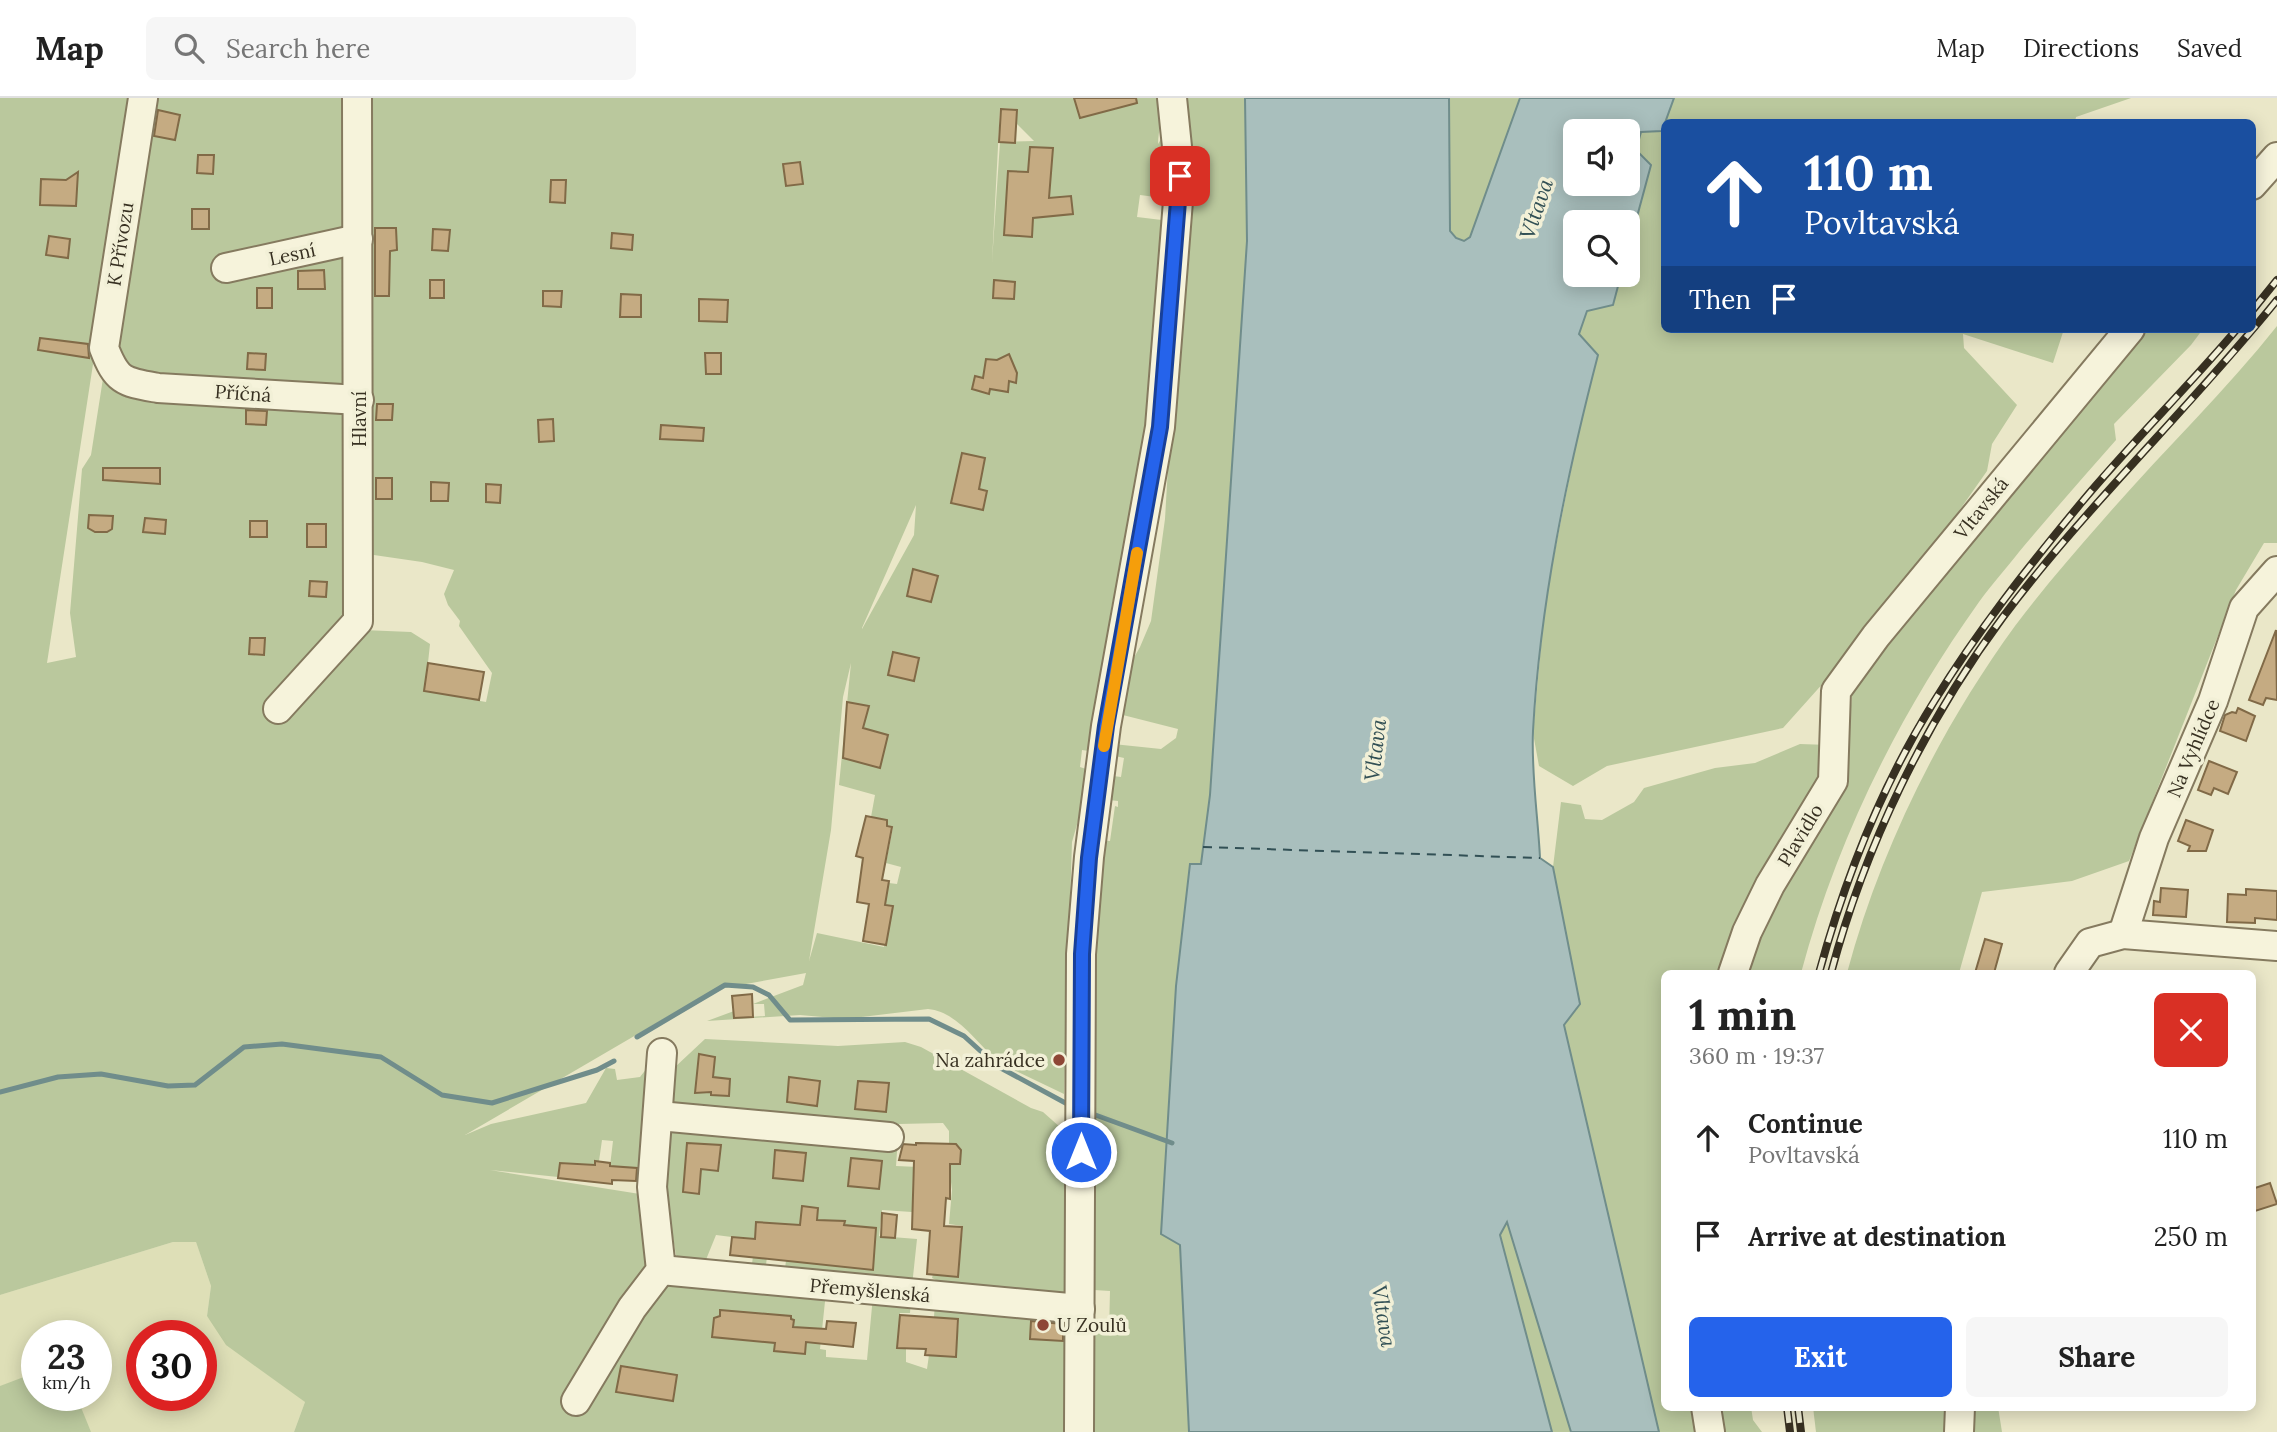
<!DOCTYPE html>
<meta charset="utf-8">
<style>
body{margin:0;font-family:Lora,serif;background:#f6f6f6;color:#222;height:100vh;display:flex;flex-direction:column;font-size:26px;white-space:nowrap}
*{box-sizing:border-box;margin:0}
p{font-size:23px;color:#767676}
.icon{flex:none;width:38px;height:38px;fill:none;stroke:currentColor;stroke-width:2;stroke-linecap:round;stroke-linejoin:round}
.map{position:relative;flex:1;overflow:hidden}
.drawer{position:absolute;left:1661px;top:872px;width:595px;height:441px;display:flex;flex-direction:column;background:#fff;border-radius:10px;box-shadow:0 4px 18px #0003}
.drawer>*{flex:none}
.banner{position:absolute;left:1661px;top:21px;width:595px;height:214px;border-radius:10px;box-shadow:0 4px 18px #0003;background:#1a4fa0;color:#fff;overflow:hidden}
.controls{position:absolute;left:1563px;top:21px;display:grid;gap:14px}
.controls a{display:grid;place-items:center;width:77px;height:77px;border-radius:10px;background:#fff;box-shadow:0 4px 18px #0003;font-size:35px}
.speed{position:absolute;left:21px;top:1222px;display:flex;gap:14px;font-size:35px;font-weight:700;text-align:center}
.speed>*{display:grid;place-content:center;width:91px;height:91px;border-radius:50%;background:#fff;box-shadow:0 4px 18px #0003;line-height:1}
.speed small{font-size:18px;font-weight:400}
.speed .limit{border:10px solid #d22;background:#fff;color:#111}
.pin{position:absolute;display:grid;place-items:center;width:60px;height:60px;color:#fff;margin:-30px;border-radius:14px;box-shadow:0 4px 10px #0006}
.me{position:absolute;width:77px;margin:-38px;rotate:0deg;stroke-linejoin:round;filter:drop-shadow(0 0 5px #0008)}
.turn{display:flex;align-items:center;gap:24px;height:147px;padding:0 28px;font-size:32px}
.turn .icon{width:91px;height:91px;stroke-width:2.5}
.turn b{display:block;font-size:49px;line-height:60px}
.then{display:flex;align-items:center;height:66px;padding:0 28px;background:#0003;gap:14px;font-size:26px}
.round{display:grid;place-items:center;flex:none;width:74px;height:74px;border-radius:10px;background:#f6f6f6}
.overview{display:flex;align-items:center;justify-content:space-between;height:119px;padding:0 28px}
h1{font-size:42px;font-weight:700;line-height:52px}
.action{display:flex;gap:14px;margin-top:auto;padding:14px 28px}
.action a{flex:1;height:80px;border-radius:10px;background:#2563eb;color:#fff;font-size:28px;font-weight:700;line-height:80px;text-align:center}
.action a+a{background:#f6f6f6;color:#222}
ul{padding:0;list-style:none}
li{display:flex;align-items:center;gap:21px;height:98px;padding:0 28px}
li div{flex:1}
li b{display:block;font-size:26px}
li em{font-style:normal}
header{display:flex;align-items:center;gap:42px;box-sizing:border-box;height:98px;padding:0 35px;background:#fff;border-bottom:2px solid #e0e0e0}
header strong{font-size:33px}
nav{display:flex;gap:38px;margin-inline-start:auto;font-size:24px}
.search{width:490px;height:63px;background:#f6f6f6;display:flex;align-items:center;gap:18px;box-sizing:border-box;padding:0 24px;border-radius:10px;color:#767676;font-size:26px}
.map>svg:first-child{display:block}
.farmland{fill:#dedfb7;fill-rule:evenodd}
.green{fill:#bac89d;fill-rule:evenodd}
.water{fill:#a9bfbd;stroke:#708d8b;stroke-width:2;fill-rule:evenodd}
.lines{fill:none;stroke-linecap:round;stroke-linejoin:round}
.stream{stroke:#708d8b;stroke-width:5}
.ferry{stroke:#325055;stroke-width:2;stroke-dasharray:9 7;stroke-linecap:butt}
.building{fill:#c5ab82;stroke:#816a47;stroke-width:2}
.minor-casing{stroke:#857a5f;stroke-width:32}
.minor{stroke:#f6f3db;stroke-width:28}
.rail-casing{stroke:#373021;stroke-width:8}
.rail{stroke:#f2f0d7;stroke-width:5;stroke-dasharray:16;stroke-linecap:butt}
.route-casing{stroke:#184099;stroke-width:18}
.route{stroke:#2563eb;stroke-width:12}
.slow{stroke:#f59e0b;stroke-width:12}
.poi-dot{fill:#8e4635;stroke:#f2f0d7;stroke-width:2.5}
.labels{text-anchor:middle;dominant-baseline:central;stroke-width:7;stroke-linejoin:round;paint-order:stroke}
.street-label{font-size:19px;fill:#373021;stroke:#f2f0d7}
.poi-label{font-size:19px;fill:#373021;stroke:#f2f0d7;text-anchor:end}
.water-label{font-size:21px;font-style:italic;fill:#325055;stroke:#f2f0d7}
</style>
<header>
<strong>Map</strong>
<div class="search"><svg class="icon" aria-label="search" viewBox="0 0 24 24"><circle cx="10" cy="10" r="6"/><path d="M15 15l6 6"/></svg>Search here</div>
<nav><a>Map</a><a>Directions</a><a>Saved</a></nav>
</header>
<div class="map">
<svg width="2277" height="1334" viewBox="0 0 2277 1334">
<rect width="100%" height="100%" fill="#eae7c8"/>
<path class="farmland" d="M173,1144H196L211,1188L207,1218L305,1304L294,1334H0V1197ZM37,1237H96V1297H37ZM142,1237H201V1297H142Z"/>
<g class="green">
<path d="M0,0H134L47,565L76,559L70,515L82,371L91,357L147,0H1163C1165,16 1158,30 1158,46L1168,30L1171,101L1140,97L1137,119L1170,123L1150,344L1112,506L1089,653L1082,652L1080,669L1086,671L1080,716L1072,744L1064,996L1016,973C1010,967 1003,967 997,962C975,944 958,914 928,911L845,921L800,917L707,923L734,913L735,920L765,918L764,906H753L803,887L806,875L713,892L465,1037L491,1026L586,1005L606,970L615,971L617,982L640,979L647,970L644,1070L610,1068L613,1043L602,1042L599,1063H595V1067L560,1065L558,1079L490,1072L646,1097L660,1182L826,1194L820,1251L826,1252V1259L867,1262L873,1198L911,1202L910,1215H900L897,1249L906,1251V1264L927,1271L929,1257L956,1258L959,1221L934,1219L935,1204L1068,1217L1066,1334H294L305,1304L226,1247L207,1218L211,1188L196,1144H173L0,1197ZM1000,10L1017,11V23L1015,24L1034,43L1000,44L992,164ZM916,407L914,437L862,531V530ZM367,456L422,464L454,472L444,496L448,507L460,523L459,528L492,575L486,604L425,593L430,546L411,534L363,532L354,512ZM851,565L839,687L875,697L871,719L888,722L887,727L893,729L886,765L901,769L897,786L889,785L884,808L892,811L884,849L817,835L809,863L831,732L843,599Z"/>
<polygon points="1182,0 1245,0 1247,143 1210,697 1201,766 1190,767 1176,888 1161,1136 1180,1147 1189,1334 1090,1334 1094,1233 1109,1234 1110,1193 1094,1192 1091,1015 1097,742 1110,743 1115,708 1118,709 1118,703 1109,702 1113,678 1121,679 1124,660 1111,657 1113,646 1161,651 1176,640 1178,631 1115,615 1119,586 1140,549 1151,523 1165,421 1177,214"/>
<polygon points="1449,0 1520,0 1470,139 1464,143 1456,140 1450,134"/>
<polygon points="1674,0 2131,0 2076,19 2075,24 1665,24"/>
<polygon points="1664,27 1664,231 2064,231 2053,265 1963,236 1964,250 2017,307 1992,346 1987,373 1893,507 1783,630 1607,668 1573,688 1539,668 1533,635 1545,504 1581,321 1598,257 1579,237 1587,213 1612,207 1621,177 1628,177 1628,152 1651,67 1636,52 1641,33 1662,33"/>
<path d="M2277,228V445H2264L2236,492L2129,763L2072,783L1982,794L1959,875H1847C1880,752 1940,631 2015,528C2042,492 2073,456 2103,422C2160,356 2223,296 2277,228Z"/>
<path d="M2143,231H2203L2191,247L2114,326L2116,342C2083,379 2051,416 2019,454C2006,471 1991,487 1979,504C1899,616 1837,741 1801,875H1737L1844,675L1854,579Z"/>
<polygon points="1800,646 1829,647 1827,683 1726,875 1664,875 1664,1309 1699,1309 1702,1334 1659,1334 1564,927 1580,906 1553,769 1561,704 1581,707 1585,721 1602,722 1634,704 1644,690 1715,670 1755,665"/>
<polygon points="705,941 838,948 905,944 921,949 1031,1010 1043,1014 1070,1038 1073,1200 957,1192 932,1180 933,1176 958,1179 963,1128 949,1126 952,1092 949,1068 949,1033 943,1025 899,1026 896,1068 941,1070 943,1073 913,1073 912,1114 882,1112 879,1138 917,1141 912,1188 784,1177 786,1163 770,1134 765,1175 751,1174 755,1142 716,1137 703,1169 683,1163 676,1157 665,1093 674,970"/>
<polygon points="1508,1123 1571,1334 1552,1334 1500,1137"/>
<polygon points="37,1274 37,1297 76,1297 91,1334 0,1334 0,1288"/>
<polygon points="1712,1309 1751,1309 1753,1322 1762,1334 1715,1334"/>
<polygon points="1813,1309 1998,1309 2002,1334 1816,1334"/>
</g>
<path class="water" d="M1245,0H1449L1450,133L1456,140L1464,143L1470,139L1520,0H1674L1662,33L1641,34L1636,52L1651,67L1628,152V124H1575V177H1621L1613,207L1587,213L1579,236L1598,257C1566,380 1540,506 1533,633C1531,674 1538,719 1540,760L1553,769L1580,906L1564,927L1659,1334H1571L1507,1124L1500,1137L1552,1334H1189L1180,1147L1161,1136L1176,888L1190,766H1201L1210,697L1247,143ZM1575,33H1628V86H1575Z"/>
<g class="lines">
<g class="stream">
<polyline points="637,939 725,887 753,889 769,897 790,922 929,921 964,938 997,968 1071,1008"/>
<polyline points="0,994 58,979 101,976 168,988 195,987 244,949 282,946 381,959 442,997 492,1005 597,972 614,963"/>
<polyline points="1090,1015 1172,1045"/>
</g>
<polyline class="ferry" points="1203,749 1540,760"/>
</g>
<g class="building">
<polygon points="1074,0 1136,0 1137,5 1080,20"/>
<polygon points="1001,11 1017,12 1015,45 999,44"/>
<polygon points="158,12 180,17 175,42 154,38"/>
<polygon points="1030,49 1053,50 1049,100 1071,98 1073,116 1033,120 1032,139 1004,137 1008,73 1028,74"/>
<polygon points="198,57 214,57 213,76 197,75"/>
<polygon points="800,64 803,86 786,88 783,66"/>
<polygon points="78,74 76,108 40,107 41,81 66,82"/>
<polygon points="551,82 566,82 565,105 550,104"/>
<rect x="192" y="111" width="17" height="20"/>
<polygon points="375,130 396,130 397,152 390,153 389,198 375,198"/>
<polygon points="433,131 450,132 448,153 432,152"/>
<polygon points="612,135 633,137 632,152 611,150"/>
<polygon points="49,138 70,141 68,160 46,157"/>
<polygon points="324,172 325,191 298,191 298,173"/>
<rect x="430" y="182" width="14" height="18"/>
<polygon points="994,182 1015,184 1014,201 993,200"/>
<rect x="257" y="190" width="15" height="20"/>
<polygon points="543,193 562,193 561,209 543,208"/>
<polygon points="621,196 641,197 641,219 620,219"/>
<polygon points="699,201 728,202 727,224 699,223"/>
<polygon points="40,240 88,246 89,260 38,252"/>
<polygon points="248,255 266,256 265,272 247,271"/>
<polygon points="705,255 721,255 721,276 706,276"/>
<polygon points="1009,256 1017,275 1016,285 1009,283 1008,294 990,291 989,296 972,291 975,278 983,280 986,261 997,262"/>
<polygon points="377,306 393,306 392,322 376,322"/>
<polygon points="246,312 267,313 266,327 246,326"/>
<polygon points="553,321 554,343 539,344 538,322"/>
<polygon points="661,327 704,330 703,343 660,341"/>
<polygon points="962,355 985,360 979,391 987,393 983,412 951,405"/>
<polygon points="103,370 160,370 160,386 103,382"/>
<rect x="376" y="380" width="16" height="21"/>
<polygon points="431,384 449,385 448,403 431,403"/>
<polygon points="486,386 501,387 500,405 486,404"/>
<polygon points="89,417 113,418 112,431 107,434 95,434 88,430"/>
<polygon points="145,420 166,422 165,436 143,434"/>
<rect x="250" y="423" width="17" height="16"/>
<rect x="307" y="426" width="19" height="23"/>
<polygon points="913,471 938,478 931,504 907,498"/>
<polygon points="310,483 327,484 326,499 309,498"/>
<polygon points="2276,532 2277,602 2266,600 2263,607 2249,602"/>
<polygon points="250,540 265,540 264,557 249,556"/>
<polygon points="893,554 919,560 914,583 888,577"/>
<polygon points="428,565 484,574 479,602 424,593"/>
<polygon points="847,604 869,608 863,630 888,637 880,670 843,660"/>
<polygon points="2238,610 2255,618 2246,643 2220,633 2225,617 2232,614 2236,615"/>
<polygon points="2209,663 2237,674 2228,696 2214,690 2211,697 2198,692"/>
<polygon points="866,718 887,722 887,728 892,729 882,782 889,783 885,807 893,808 886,847 863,843 869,806 857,804 863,760 856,758"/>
<polygon points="2186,722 2213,732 2206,753 2188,753 2190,748 2178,743"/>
<polygon points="2161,790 2188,792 2186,819 2153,817 2154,803 2160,804"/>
<polygon points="2246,791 2277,793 2277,822 2255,820 2255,825 2227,824 2228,796 2246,797"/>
<polygon points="1985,841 2002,846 1994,875 1975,875"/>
<polygon points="752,896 753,919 734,920 732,898"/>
<polygon points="699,956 715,959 713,979 730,981 729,998 711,997 711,994 695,995"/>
<polygon points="789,979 820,983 817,1008 787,1004"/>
<polygon points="858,983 889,985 886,1014 855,1011"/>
<polygon points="687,1045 721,1047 718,1073 701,1071 699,1096 683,1094"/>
<polygon points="916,1045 956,1046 961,1052 960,1066 950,1066 950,1101 946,1100 944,1128 962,1129 958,1179 927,1176 930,1133 912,1131 914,1063 899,1062 903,1046 916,1047"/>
<polygon points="775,1052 806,1055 803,1083 773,1080"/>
<polygon points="851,1060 882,1063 879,1091 848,1088"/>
<polygon points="595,1063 610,1065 610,1068 637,1070 636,1083 612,1082 612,1086 558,1080 560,1065 595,1067"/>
<polygon points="2270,1085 2277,1106 2252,1114 2252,1091"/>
<polygon points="802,1108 818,1110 817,1122 845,1123 844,1127 876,1130 873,1172 730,1157 732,1139 755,1141 756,1124 800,1127"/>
<polygon points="882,1115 897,1117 895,1140 881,1139"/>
<polygon points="720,1212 791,1218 791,1221 794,1222 793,1229 826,1231 827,1223 856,1225 853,1249 806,1244 805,1256 774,1253 775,1245 712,1239 714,1220 720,1218"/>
<polygon points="900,1217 958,1221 956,1259 925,1257 926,1251 897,1250"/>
<polygon points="1031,1223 1063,1226 1063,1243 1030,1241"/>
<polygon points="621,1268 677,1277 673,1303 616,1294"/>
</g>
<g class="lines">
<defs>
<g id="minor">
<path d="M143,0L104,250C117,284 124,284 158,290L359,302"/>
<polyline points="2252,87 2277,59"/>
<polyline points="226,170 358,141"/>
<polyline points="278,611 358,523 357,0"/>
<polyline points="2123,836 2154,740 2213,603 2244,510 2277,473"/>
<polyline points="1733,875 1747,834 1770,787 1833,683 1836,593 1876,538 2130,231"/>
<polyline points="2069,875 2090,845 2123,836 2277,848"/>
<polyline points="659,1018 889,1039"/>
<polyline points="661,1172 1080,1211"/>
<polyline points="576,1303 632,1210 661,1172 652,1089 662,955"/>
<polyline points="1706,1309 1710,1334"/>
<polyline points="1079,1334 1081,856 1089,759 1106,628 1160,329 1180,78 1172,0"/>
<polyline points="1959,1334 1960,1309"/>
</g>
</defs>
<use href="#minor" class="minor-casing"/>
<use href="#minor" class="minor"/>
<defs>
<g id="rail">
<polyline points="2252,213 2277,182"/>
<path d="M1819,875C1845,780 1883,685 1935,602C1978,532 2029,468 2081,405C2131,345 2187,290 2237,231"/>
<path d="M1831,875C1865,748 1925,624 2003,519C2087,407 2189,311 2277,202"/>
<polyline points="1787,1309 1790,1334"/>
<polyline points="1798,1309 1801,1334"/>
</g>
</defs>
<use href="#rail" class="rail-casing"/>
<use href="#rail" class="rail"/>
</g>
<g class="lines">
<defs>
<polyline id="route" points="1081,1054 1082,856 1089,760 1106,628 1160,329 1180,78"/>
</defs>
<use href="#route" class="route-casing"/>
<use href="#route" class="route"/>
<polyline class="slow" points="1104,648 1137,455"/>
</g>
<g class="poi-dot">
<circle cx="1059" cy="962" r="7"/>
<circle cx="1043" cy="1227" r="7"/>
</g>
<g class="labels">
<g class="street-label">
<text transform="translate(120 146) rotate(-81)">K Přívozu</text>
<text transform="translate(292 156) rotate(-12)">Lesní</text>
<text transform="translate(243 295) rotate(4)">Příčná</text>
<text transform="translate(359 321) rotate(-90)">Hlavní</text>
<text transform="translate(1981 410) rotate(-51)">Vltavská</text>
<text transform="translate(2193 650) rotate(-67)">Na Vyhlídce</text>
<text transform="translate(1800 737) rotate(-59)">Plavidlo</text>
<text transform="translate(870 1192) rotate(5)">Přemyšlenská</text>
</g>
<g class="poi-label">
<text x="1045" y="962">Na zahrádce</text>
<text x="1057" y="1227" text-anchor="start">U Zoulů</text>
</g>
<g class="water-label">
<text transform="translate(1536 111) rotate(-71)">Vltava</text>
<text transform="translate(1375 652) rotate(-83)">Vltava</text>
<text transform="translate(1384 1218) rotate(81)">Vltava</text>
</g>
</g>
</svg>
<div class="controls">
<a><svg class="icon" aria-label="sound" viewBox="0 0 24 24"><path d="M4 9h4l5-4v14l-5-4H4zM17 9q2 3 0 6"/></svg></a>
<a><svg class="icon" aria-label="search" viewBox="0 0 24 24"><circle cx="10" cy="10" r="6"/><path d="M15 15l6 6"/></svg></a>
</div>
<div class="speed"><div>23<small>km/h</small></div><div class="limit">30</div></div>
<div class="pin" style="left:1180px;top:78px;background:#d93025"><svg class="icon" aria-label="arrive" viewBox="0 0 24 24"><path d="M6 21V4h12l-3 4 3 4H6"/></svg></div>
<svg class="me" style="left:1081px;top:1054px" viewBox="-20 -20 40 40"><circle r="17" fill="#2563eb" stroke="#fff" stroke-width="3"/><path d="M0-11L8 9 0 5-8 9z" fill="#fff"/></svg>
<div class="banner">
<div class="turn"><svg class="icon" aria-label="ahead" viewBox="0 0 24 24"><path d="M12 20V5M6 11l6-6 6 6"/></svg><div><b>110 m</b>Povltavská</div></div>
<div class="then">Then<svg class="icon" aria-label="arrive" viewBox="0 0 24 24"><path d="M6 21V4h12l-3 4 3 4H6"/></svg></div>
</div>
<section class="drawer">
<div class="overview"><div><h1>1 min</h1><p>360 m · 19:37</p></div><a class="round" style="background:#d93025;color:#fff"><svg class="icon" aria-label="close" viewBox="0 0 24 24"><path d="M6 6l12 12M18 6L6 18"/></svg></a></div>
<ul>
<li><svg class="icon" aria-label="ahead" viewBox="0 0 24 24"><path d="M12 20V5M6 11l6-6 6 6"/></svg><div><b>Continue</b><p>Povltavská</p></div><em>110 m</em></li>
<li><svg class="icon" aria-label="arrive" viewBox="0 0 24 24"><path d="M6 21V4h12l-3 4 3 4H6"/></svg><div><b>Arrive at destination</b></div><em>250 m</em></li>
</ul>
<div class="action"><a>Exit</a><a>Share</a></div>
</section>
</div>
